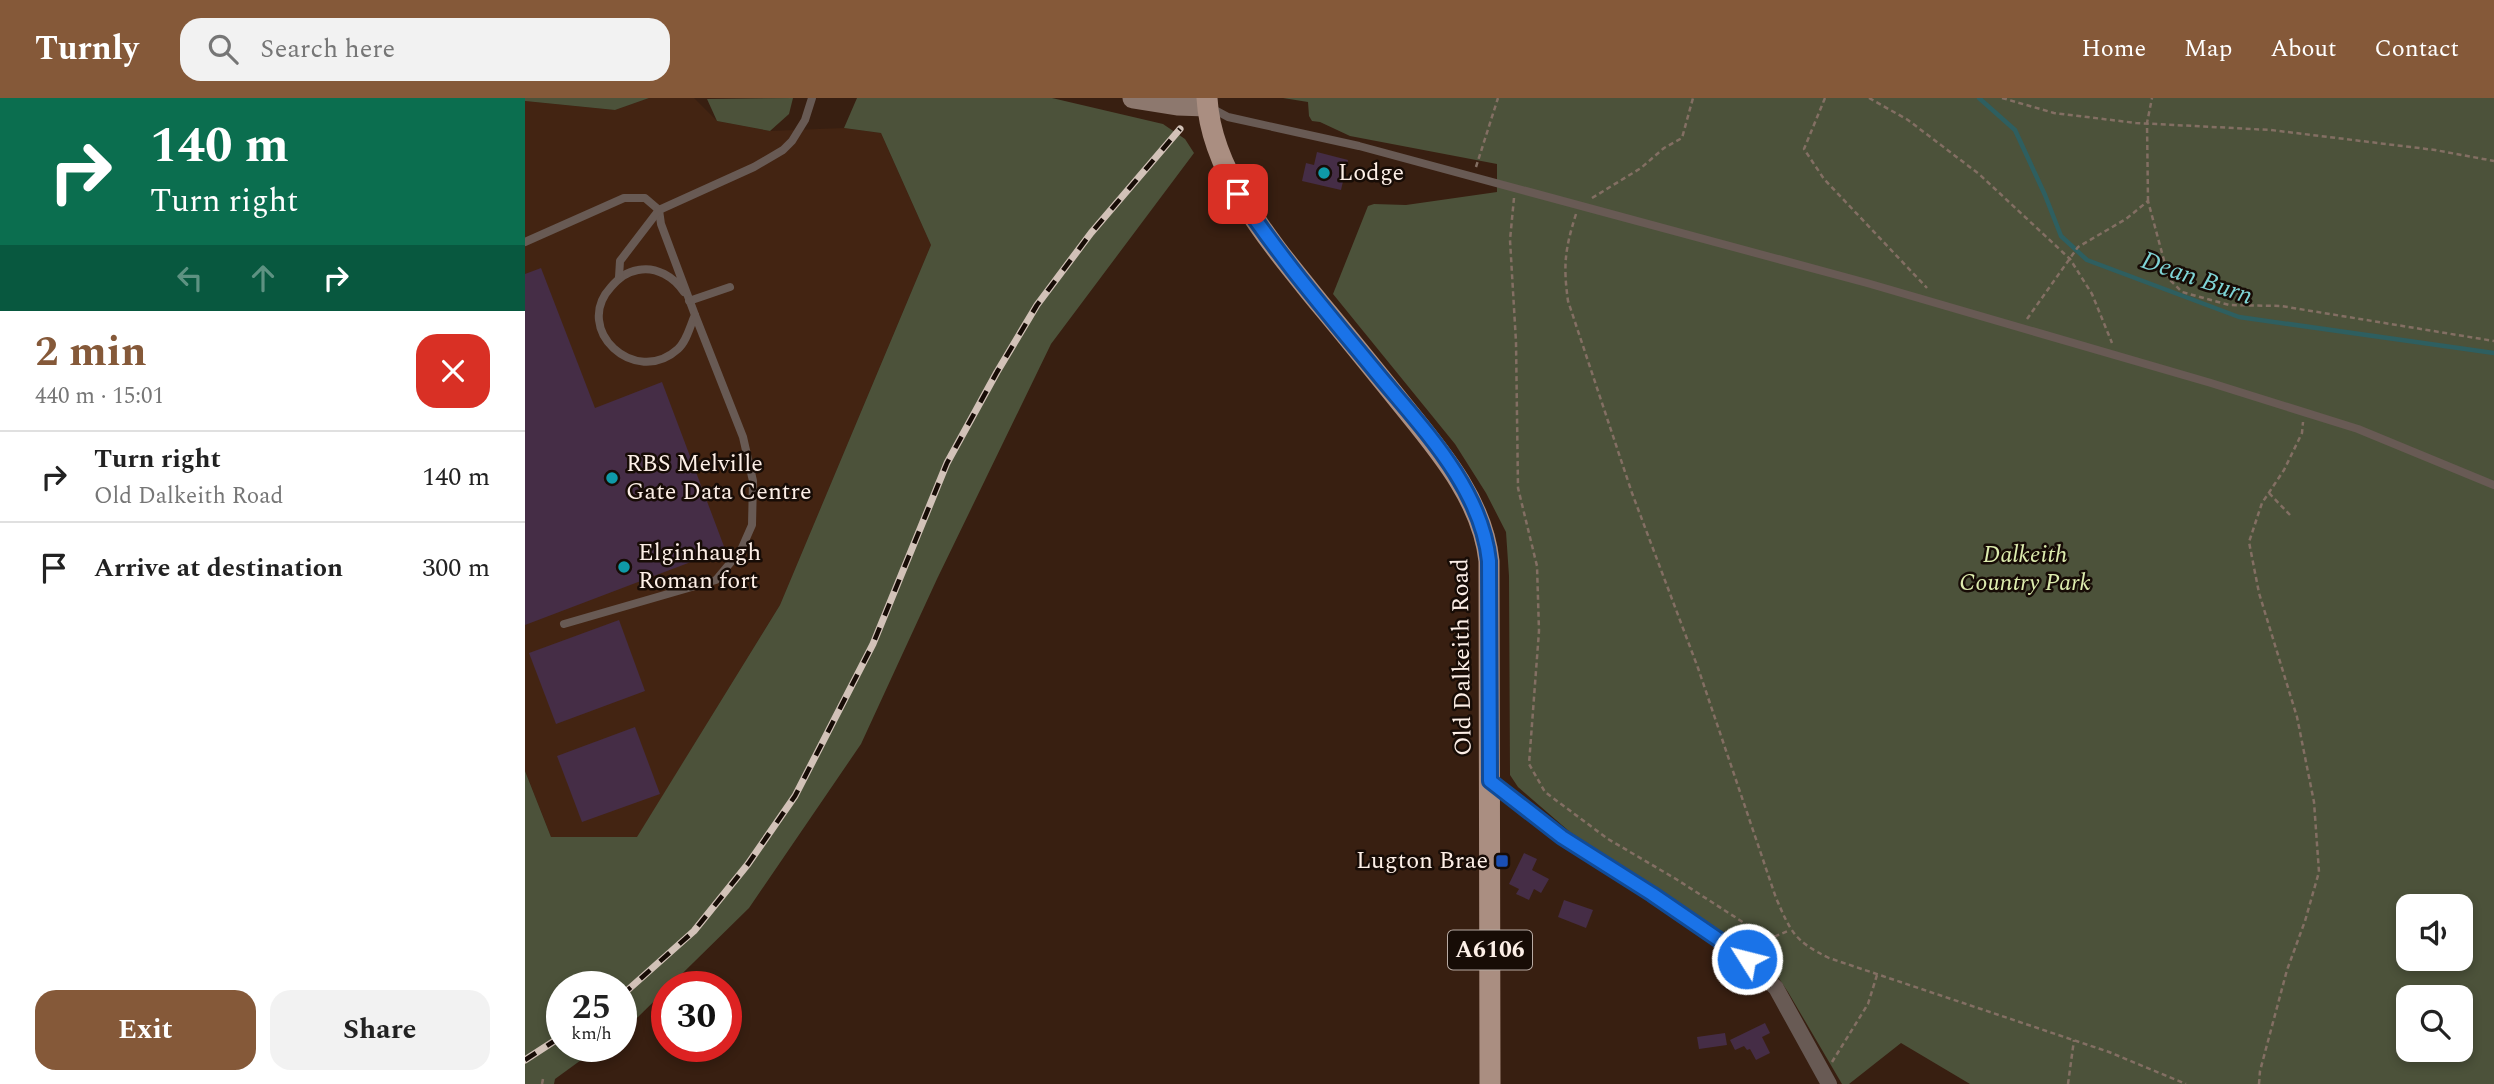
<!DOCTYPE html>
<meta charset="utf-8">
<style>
body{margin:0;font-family:Spectral,serif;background:#f2f2f2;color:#222;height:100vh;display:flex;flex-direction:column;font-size:26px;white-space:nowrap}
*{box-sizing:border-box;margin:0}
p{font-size:23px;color:#767676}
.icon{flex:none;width:38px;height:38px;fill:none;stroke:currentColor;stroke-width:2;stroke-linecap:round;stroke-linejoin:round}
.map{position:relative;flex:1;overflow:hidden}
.drawer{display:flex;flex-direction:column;background:#fff;width:525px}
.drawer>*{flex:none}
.top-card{background:#0b6e4f;color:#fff;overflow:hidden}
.tools{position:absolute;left:1871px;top:796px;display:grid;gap:14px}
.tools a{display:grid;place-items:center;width:77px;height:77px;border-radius:14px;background:#fff;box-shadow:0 4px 10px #0003;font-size:35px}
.speed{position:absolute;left:21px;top:873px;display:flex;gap:14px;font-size:35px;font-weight:700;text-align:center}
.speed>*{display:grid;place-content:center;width:91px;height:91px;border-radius:50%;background:#fff;box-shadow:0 4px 10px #0003;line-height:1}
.speed small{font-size:18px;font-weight:400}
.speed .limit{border:10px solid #d22;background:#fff;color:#111}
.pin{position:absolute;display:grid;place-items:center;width:60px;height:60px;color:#fff;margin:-30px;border-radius:14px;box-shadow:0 4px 10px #0006}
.me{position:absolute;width:77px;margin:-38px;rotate:306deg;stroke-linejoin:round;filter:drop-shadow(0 0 5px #0008)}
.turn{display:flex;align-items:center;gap:24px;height:147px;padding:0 35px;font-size:32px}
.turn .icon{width:91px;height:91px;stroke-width:2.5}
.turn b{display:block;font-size:49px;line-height:60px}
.lanes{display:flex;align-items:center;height:66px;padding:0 35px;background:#0003;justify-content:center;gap:35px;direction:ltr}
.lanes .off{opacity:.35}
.round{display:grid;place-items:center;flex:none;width:74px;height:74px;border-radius:21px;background:#f2f2f2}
.head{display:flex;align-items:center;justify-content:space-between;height:119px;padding:0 35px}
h1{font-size:42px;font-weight:700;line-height:52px;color:#855939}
.cta{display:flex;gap:14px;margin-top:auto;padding:14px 35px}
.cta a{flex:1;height:80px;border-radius:21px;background:#855939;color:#fff;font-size:28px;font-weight:700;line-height:80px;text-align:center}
.cta a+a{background:#f2f2f2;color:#222}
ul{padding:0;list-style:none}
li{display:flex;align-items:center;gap:21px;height:91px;padding:0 35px;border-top:2px solid #e0e0e0}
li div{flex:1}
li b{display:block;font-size:26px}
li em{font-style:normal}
header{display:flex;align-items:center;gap:42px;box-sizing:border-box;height:98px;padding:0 35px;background:#855939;color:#fff}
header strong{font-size:33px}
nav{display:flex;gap:38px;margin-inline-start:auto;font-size:24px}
.search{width:490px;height:63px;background:#f2f2f2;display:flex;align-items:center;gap:18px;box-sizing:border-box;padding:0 24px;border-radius:21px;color:#767676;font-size:26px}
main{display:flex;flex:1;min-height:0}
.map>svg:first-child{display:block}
.built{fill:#432412}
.green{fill:#4c523a;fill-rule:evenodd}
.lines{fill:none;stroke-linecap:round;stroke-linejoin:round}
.stream{stroke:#2e5f60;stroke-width:4.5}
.building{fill:#452d46}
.path{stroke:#836f63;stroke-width:2.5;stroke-dasharray:5 3.5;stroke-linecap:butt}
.lane{stroke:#685a54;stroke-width:8}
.street{stroke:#685a54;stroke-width:16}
.secondary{stroke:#8d786e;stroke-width:21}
.primary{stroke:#aa8e81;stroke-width:21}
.rail-casing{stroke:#d2c2b8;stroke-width:7}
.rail{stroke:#170c06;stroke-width:4.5;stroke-dasharray:13;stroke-linecap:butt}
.route-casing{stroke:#114b97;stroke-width:18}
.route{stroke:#1a73e8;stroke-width:12}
.culture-dot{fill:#0f9aa8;stroke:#170c06;stroke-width:2.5}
.transit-dot{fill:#1a4fb4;stroke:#170c06;stroke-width:2.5}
.labels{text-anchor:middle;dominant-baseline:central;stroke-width:5;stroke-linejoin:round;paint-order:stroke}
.shield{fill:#170c06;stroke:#b8aba4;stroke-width:2}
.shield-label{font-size:23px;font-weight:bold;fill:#fdefe7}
.poi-label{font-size:24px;fill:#fdefe7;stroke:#170c06;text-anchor:start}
.park-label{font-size:24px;font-style:italic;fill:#ddecae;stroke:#170c06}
.street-label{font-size:24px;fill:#fdefe7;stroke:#170c06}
.water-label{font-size:26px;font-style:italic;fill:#7fd4d6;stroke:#170c06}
</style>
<header>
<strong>Turnly</strong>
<div class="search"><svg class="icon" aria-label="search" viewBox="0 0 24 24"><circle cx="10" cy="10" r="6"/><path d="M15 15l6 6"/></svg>Search here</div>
<nav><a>Home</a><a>Map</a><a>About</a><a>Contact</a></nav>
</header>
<main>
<section class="drawer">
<div class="top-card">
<div class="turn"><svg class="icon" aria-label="right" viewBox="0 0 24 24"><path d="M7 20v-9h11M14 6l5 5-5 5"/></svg><div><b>140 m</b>Turn right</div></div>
<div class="lanes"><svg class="icon off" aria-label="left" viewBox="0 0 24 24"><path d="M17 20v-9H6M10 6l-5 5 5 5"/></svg><svg class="icon off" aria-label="ahead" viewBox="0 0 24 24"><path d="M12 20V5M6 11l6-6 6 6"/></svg><svg class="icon" aria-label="right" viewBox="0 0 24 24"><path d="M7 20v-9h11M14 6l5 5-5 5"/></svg></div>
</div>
<div class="head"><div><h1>2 min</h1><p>440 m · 15:01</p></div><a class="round" style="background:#d93025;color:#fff"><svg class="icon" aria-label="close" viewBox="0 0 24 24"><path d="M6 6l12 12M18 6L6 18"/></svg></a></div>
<ul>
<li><svg class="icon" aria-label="right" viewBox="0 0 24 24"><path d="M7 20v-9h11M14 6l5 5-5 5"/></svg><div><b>Turn right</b><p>Old Dalkeith Road</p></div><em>140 m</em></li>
<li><svg class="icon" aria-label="arrive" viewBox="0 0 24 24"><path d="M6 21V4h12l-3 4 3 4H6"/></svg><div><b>Arrive at destination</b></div><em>300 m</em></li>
</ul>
<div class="cta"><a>Exit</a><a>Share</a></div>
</section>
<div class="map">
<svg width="1969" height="986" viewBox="0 0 1969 986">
<rect width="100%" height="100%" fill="#381f11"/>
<polygon class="built" points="124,0 169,0 192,23 245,33 319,30 356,35 406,147 255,507 112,740 26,739 0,673 0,3 90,12"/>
<g class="green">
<polygon points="0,0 124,0 90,12 0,3"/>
<polygon points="268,0 264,16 245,33 192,23 182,1"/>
<polygon points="332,0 527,0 638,26 660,41 669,55 526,246 412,481 336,646 224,810 113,919 96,931 96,889 37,889 37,948 74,949 30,981 29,986 0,986 0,673 26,739 112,739 255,507 406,147 356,35 319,30"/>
<path d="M758,0H1969V986H1445L1376,945L1324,986H1317L1263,894L1243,864L1045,734L993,689L985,677L984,478L981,434L961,395L930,346L808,196L843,108L849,106L881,107L972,94V66L825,38L795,24L787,23L784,18L783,4ZM1883,808H1936V861H1883ZM1883,900H1936V952H1883Z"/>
</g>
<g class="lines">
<polyline class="stream" points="1454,0 1490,32 1520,97 1536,138 1562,162 1714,219 1969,255"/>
</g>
<g class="building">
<polygon points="792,54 823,62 816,92 777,83 781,65 789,67"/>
<polygon points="16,170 70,310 137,284 200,451 0,527 0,176"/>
<polygon points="94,522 120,593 31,626 4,555"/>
<polygon points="110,629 135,696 57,724 32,658"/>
<polygon points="999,755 1012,761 1007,772 1024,781 1016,795 1009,791 1004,802 991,796 994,791 984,786"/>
<polygon points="1039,802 1068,812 1061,830 1033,819"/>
<polygon points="1240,925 1245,935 1237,939 1245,955 1231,962 1225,951 1222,952 1219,948 1210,952 1205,942"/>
<polygon points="1200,935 1202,947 1174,951 1172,939"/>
</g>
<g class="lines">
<g class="path">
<polyline points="1300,0 1279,51 1299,81 1402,190"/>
<polyline points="1344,0 1383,22 1454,76 1545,161 1567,196 1587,245"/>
<polyline points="1477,0 1529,15 1611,25 1746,32 1910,52 1969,63"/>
<polyline points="951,69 973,0"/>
<polyline points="989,100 985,142 991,244 993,390 1012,468 1014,533 1004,666 1020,694 1083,741 1151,781 1244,841 1265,832"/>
<polyline points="1067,100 1116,70 1139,50 1157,40 1168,0"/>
<polyline points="1623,103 1622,25 1627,0"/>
<path d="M1051,116C1040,151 1038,167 1043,203L1107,395L1173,570L1251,800C1266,834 1269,843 1304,860L1584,954L1661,986"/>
<polyline points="1502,221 1553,149 1601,121 1623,103 1644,181 1657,194 1704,207 1756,208 1969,243"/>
<polyline points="1744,395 1765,417"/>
<polyline points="1307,964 1343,906 1352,877"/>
<polyline points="17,986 18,981"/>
<polyline points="1543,986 1549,942"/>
<polyline points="1734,986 1735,973 1762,872 1780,823 1794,774 1789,704 1772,619 1734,495 1724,444 1737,405 1759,372 1777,335 1778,324"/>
</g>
<g class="lane">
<polyline points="688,11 703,19 834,48 1342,185 1686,285 1833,331 1969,387"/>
<path d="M0,144L99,100H120L134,112L136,126L170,217C165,228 162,243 153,251C110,290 47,231 86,189C94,180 101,174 113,172C131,168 149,179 159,194"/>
<polyline points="94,179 95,163 134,112 229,69 258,52 267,43 280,22 287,0"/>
<polyline points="164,203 205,189"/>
<polyline points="39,526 191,482 216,452 227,427 228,383 218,339 170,217"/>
</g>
<polyline class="street" points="965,683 1037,739 1127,796 1222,861 1251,890 1304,986"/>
<polyline class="secondary" points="608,0 652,7 682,8"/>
<path class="primary" d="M682,0C686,77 750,150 796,207C826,243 855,279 884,315C919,358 958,406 964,463L965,986"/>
<defs>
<g id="rail">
<polyline points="96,898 169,833 223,766 270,698 348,546 422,365 472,274 512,207 566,135 655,31"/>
<polyline points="0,962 37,938"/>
</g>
</defs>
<use href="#rail" class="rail-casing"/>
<use href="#rail" class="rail"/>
</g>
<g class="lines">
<defs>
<path id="route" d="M713,96C753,157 801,213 847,269C893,326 956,387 964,463L965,683L1037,739L1127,796L1222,861"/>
</defs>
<use href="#route" class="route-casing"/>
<use href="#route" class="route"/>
</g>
<g class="culture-dot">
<circle cx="799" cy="75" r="7"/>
<circle cx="87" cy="380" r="7"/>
<circle cx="99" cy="469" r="7"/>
</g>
<rect class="transit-dot" x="970" y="756" width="14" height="14" rx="3.5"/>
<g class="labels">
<rect class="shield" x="923" y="832.5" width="84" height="39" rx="5"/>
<g class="shield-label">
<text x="965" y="852">A6106</text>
</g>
<g class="poi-label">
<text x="813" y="75">Lodge</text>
<text x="101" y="366">RBS Melville<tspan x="101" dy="28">Gate Data Centre</tspan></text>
<text x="113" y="455">Elginhaugh<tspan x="113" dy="28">Roman fort</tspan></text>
<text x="963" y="763" text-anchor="end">Lugton Brae</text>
</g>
<g class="park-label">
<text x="1500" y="457">Dalkeith<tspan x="1500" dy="28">Country Park</tspan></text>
</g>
<g class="street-label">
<text transform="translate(937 559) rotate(-91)">Old Dalkeith Road</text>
</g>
<g class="water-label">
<text transform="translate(1672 180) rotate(19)">Dean Burn</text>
</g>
</g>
</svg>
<div class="tools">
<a><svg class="icon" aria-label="sound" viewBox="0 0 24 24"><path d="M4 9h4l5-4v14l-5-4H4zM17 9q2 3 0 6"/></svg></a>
<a><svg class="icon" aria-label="search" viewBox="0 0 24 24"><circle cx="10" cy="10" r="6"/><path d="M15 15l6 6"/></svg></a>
</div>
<div class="speed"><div>25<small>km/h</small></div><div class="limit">30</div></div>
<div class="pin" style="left:713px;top:96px;background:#d93025"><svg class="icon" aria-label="arrive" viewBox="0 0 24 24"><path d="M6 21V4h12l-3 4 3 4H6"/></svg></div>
<svg class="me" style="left:1222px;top:861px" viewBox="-20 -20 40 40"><circle r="17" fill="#1a73e8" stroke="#fff" stroke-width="3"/><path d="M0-11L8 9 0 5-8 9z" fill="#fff"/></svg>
</div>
</main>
